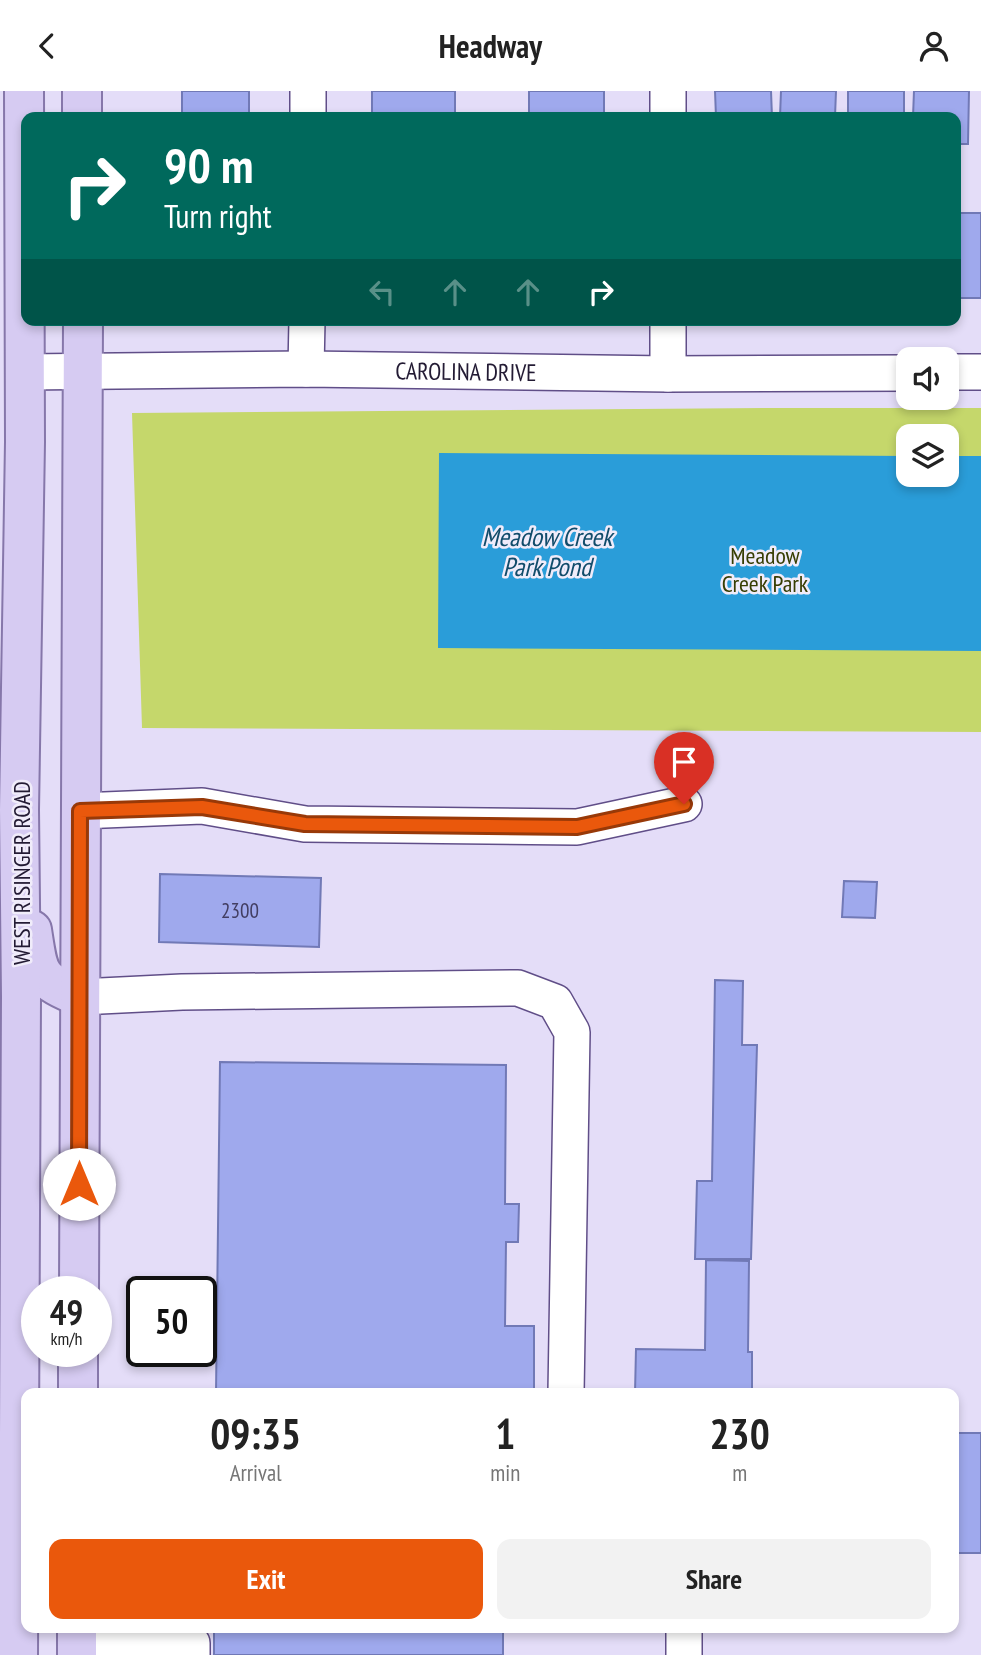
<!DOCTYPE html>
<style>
body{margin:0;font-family:"PT Sans Narrow",sans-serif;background:#f2f2f2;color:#222;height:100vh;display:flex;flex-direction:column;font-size:26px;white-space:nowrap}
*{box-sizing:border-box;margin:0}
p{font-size:23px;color:#767676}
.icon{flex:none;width:38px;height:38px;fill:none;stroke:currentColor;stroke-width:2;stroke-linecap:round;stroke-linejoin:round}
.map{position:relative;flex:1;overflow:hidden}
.sheet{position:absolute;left:21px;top:1297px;width:938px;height:245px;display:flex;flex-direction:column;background:#fff;border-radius:14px;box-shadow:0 4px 10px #0003}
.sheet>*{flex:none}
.hud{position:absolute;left:21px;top:21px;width:940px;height:214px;border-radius:14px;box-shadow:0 4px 10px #0003;background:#00695c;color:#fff;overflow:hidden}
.fabs{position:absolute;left:896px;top:256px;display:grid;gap:14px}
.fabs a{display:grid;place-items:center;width:63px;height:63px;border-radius:14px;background:#fff;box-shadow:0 4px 10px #0003;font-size:35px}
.speed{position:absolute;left:21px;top:1185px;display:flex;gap:14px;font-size:35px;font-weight:700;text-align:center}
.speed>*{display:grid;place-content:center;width:91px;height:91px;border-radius:50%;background:#fff;box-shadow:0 4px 10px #0003;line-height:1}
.speed small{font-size:18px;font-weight:400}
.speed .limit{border:4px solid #111;border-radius:10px;background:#fff;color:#111}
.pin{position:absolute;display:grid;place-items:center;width:60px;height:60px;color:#fff;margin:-72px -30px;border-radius:50% 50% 50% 0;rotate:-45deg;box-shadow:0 0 7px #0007}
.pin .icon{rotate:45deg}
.me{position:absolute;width:77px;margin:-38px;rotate:0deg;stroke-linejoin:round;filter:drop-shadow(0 0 5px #0008)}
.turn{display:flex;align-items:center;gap:24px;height:147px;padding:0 28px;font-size:32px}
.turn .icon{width:91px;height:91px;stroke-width:2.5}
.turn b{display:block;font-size:49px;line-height:60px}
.lanes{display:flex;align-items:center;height:66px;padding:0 28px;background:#0003;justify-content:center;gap:35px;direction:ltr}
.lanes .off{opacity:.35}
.eta{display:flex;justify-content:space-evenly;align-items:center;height:119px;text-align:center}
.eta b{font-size:42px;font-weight:700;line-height:49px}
.primary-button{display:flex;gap:14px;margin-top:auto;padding:14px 28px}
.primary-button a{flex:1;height:80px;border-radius:14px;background:#ea580c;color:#fff;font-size:28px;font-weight:700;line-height:80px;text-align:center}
.primary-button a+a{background:#f2f2f2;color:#222}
header{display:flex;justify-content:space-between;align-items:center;height:91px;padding:0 28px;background:#fff;font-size:32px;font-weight:700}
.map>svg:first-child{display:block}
.green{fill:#c5d76b;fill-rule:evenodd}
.water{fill:#2a9dd9}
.building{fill:#9fa9ed;stroke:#7179b6;stroke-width:2}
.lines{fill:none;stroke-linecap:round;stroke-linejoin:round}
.minor-casing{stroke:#604e88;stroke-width:38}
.major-casing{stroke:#8677aa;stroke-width:42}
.minor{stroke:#fff;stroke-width:35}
.major{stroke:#d6cbf2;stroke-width:38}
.route-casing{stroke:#983908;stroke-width:18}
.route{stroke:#ea580c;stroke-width:12}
.labels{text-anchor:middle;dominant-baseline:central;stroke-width:5;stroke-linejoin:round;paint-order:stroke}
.number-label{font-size:21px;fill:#423e62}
.street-label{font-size:24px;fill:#231b34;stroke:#f0ecfa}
.park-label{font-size:24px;fill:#373e03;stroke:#f0ecfa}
.water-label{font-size:26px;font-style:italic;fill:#114c6b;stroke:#f0ecfa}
</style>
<header><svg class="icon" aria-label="back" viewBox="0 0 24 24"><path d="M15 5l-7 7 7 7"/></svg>Headway<svg class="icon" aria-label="person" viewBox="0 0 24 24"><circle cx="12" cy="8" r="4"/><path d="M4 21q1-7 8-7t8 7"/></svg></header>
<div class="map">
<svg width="981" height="1564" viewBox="0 0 981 1564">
<rect width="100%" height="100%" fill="#e4ddf8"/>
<path class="green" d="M764,317H981V641L142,637L132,322ZM908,345H947V383H908Z"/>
<polygon class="water" points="439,362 908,365 908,383 947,383 947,365 981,365 981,560 438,557"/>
<g class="building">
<rect x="182" y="0" width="67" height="26"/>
<rect x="372" y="0" width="83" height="22"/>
<polygon points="529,0 604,0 604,23 529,22"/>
<polygon points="715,0 771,0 772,26 716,26"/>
<polygon points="781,0 836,0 835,26 780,26"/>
<rect x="848" y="0" width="56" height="26"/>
<polygon points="914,0 969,0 968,53 956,53 956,26 913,26"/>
<rect x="956" y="122" width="25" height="85"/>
<polygon points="160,783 321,787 319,856 159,851"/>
<polygon points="844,790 877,791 875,827 842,826"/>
<polygon points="715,889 743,890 742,954 757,954 751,1168 695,1168 697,1090 712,1090"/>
<polygon points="220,971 506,974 505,1113 519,1113 518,1151 506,1151 505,1235 534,1235 534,1302 216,1302"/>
<polygon points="706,1169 749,1170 748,1261 752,1261 752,1302 635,1302 636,1258 705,1259"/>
<rect x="954" y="1342" width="27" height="120"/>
<rect x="214" y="1536" width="289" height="28"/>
</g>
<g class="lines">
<defs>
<g id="minor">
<polyline points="668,0 668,26"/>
<polyline points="308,26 308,0"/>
<polyline points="668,229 668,283"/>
<polyline points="306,278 307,229"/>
<path id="s1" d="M25,281L306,278L668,283L908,282"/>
<polyline points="947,281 981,281"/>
<polyline points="80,720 202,715 305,733 577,736 684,713"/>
<polyline points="80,906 182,901 518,897 555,911 572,941 566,1302"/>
<polyline points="684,1536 684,1564"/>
<polyline points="77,1554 192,1552 192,1564"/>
</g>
<g id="major">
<polyline points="82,0 82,26"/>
<path d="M32,839C39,884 37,888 80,906"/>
<polyline points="79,1200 83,229"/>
<polyline points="78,1302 78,1260"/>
<polyline points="18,1564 21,906 19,719 25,351 24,0"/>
<polyline points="77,1564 77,1536"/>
</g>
</defs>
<use href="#minor" class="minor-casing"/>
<use href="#major" class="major-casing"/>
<use href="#minor" class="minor"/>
<use href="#major" class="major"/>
</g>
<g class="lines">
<defs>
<polyline id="route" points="79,1093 80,720 202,716 305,733 577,736 684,713"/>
</defs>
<use href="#route" class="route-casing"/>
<use href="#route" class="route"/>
</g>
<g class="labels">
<g class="number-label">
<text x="240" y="819">2300</text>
</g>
<g class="street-label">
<text stroke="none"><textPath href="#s1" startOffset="441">CAROLINA DRIVE</textPath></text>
<text transform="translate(21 782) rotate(-90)">WEST RISINGER ROAD</text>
</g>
<g class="park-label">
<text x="765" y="464">Meadow<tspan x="765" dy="28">Creek Park</tspan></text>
</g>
<g class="water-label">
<text x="547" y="445">Meadow Creek<tspan x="547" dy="30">Park Pond</tspan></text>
</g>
</g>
</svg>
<div class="fabs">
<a><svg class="icon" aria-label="sound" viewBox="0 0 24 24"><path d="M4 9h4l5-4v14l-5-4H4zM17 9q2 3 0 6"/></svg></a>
<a><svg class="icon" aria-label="layers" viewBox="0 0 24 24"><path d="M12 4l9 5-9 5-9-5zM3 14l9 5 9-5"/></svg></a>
</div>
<div class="speed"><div>49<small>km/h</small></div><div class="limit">50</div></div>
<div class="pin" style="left:684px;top:713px;background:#d93025"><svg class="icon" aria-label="arrive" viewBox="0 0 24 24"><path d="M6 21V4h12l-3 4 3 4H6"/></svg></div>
<svg class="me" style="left:79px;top:1093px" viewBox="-20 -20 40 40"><circle r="19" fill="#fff"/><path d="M0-13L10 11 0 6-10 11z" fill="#ea580c"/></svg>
<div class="hud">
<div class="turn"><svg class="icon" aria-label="right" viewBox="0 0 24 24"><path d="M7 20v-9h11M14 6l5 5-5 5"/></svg><div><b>90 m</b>Turn right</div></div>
<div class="lanes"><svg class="icon off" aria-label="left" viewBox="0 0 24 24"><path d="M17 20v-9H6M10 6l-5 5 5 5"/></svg><svg class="icon off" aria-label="ahead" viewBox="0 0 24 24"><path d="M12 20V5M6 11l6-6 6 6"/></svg><svg class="icon off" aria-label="ahead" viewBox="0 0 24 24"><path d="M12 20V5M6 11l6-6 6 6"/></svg><svg class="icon" aria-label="right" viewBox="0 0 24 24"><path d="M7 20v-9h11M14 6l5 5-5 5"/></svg></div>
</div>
<section class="sheet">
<div class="eta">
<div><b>09:35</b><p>Arrival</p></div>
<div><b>1</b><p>min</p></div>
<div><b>230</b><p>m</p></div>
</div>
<div class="primary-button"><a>Exit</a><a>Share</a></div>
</section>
</div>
